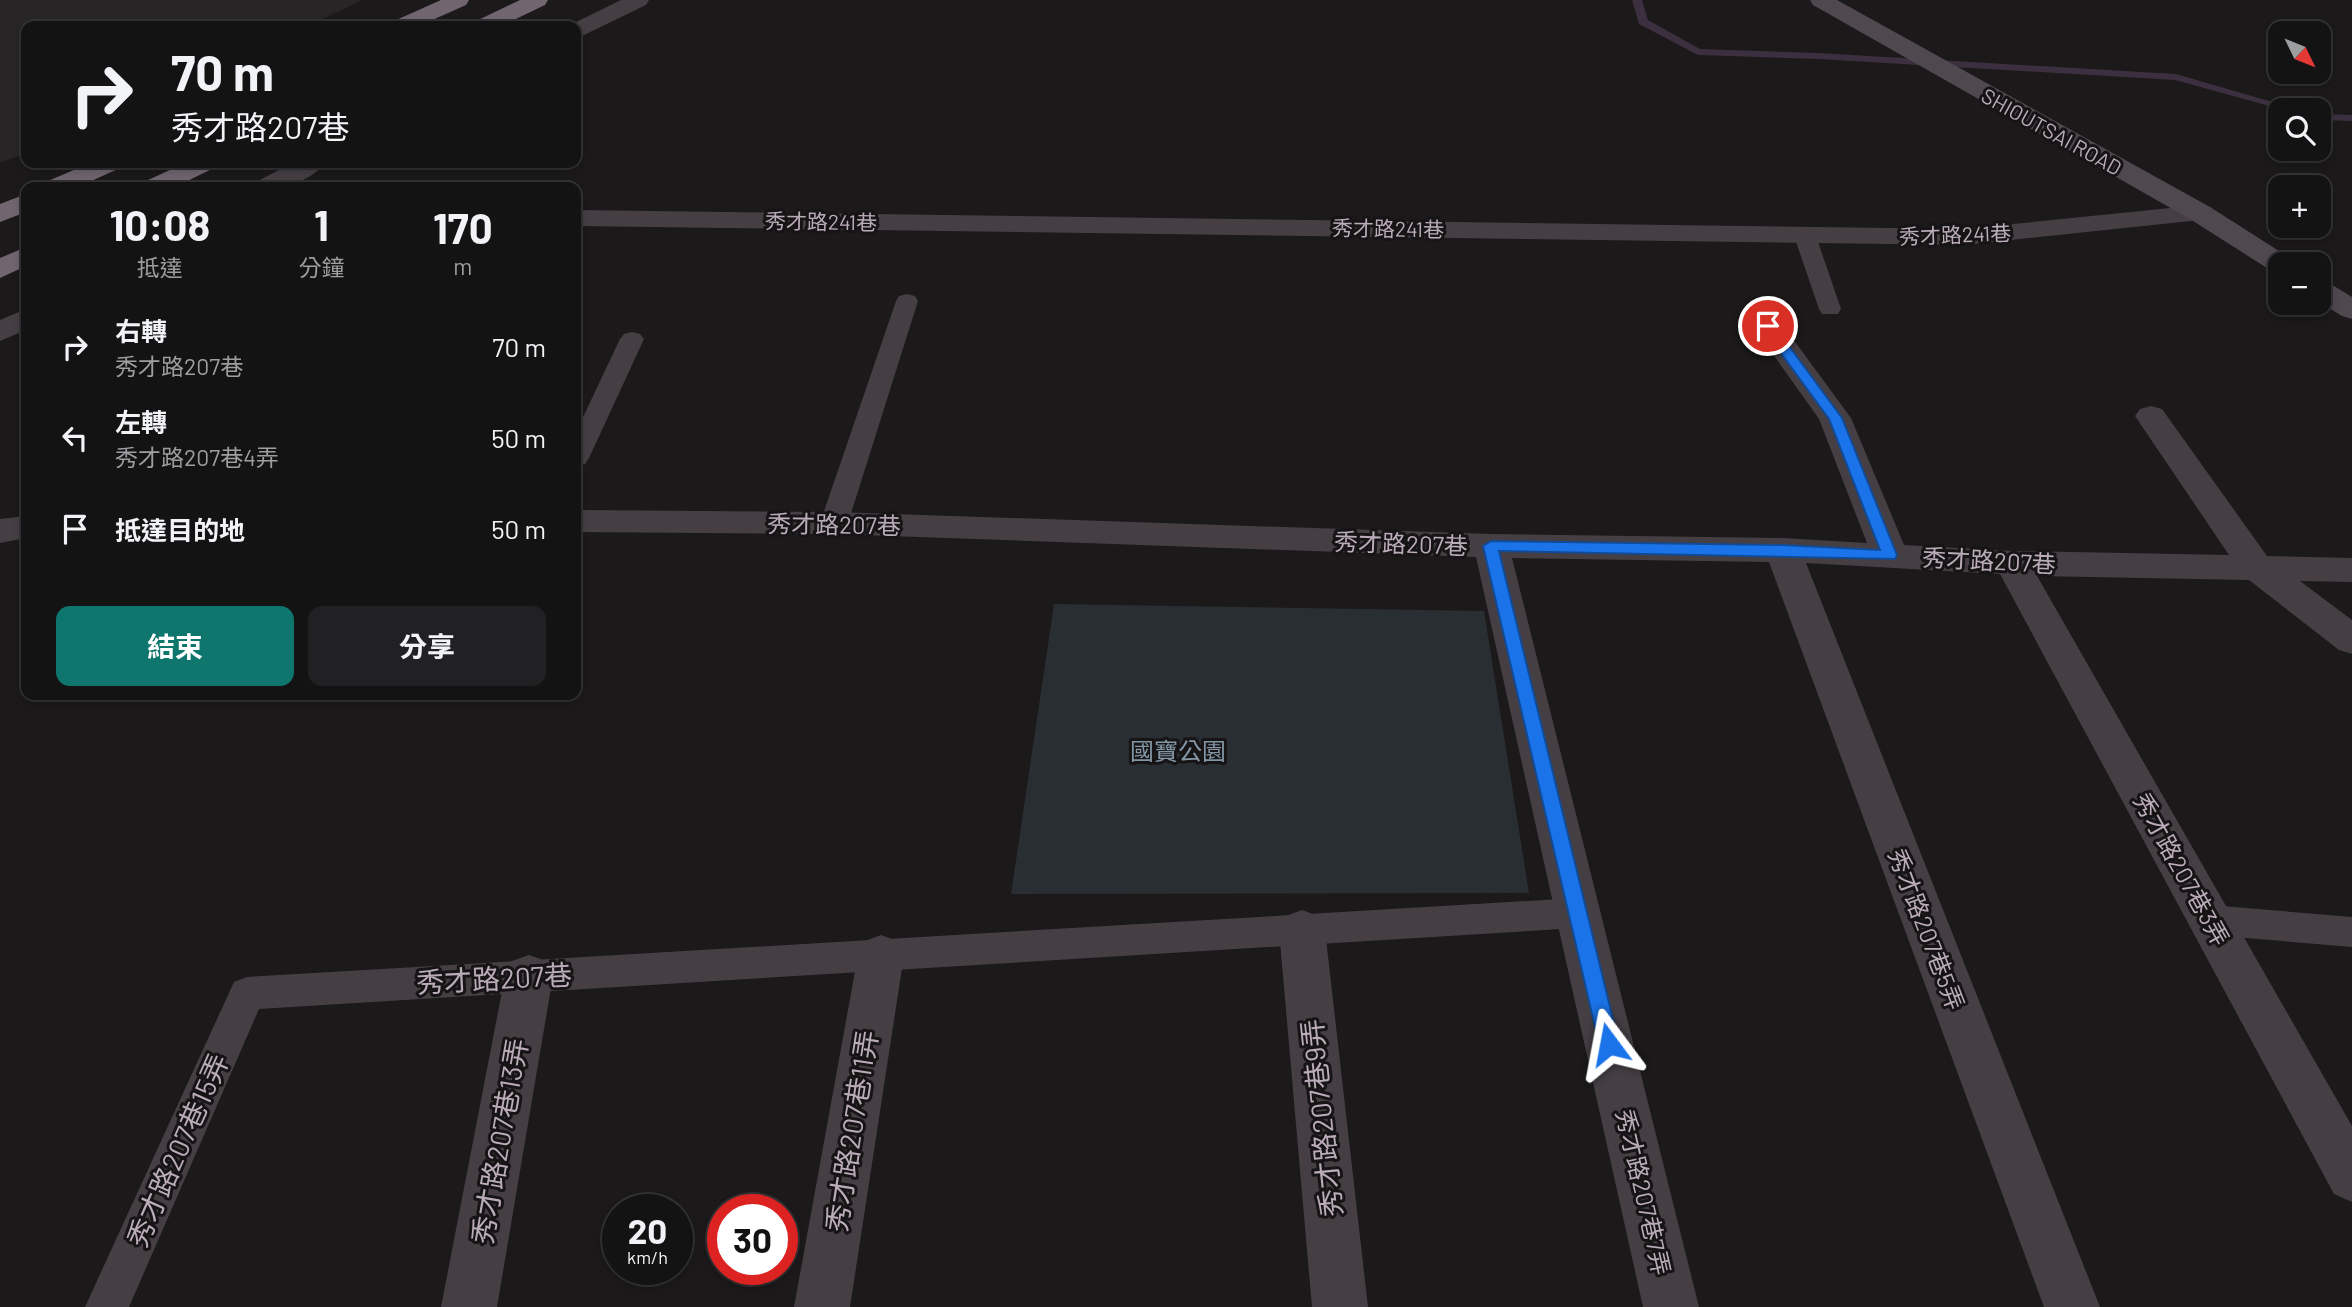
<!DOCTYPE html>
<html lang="zh-TW">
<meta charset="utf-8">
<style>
body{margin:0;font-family:Barlow,"Noto Sans TC",sans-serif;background:#212022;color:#f1f3f6;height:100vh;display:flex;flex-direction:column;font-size:26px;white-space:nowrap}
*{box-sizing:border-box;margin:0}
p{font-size:23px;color:#9d9ea0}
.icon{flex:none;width:38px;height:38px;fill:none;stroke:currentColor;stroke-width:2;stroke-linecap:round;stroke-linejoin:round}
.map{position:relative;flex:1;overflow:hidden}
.side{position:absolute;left:21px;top:182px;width:560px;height:518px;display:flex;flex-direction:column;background:#141314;border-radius:14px;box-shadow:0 4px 10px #0003,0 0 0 2px #333234}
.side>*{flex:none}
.hud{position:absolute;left:21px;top:21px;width:560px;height:147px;border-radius:14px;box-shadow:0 4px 10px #0003,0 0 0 2px #333234;background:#141314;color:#f1f3f6;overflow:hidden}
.needle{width:46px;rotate:133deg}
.fabs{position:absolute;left:2268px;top:21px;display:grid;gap:14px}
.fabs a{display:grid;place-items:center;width:63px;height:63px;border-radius:14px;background:#141314;box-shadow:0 4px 10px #0003,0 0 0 2px #333234;font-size:35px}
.speed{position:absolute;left:602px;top:1194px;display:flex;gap:14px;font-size:35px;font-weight:700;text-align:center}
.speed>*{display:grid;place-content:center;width:91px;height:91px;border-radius:50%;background:#141314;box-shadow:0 4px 10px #0003,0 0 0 2px #333234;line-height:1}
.speed small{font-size:18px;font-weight:400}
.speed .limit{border:10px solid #d22;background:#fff;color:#111}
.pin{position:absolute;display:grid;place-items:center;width:60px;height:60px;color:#fff;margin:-30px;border:4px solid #fff;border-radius:50%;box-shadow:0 2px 7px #0007}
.me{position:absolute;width:77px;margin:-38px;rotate:347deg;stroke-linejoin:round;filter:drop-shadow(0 0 5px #0008)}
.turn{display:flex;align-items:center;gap:24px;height:147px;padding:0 35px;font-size:32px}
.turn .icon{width:91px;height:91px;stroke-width:2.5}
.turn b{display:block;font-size:49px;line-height:60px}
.eta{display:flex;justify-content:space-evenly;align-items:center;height:119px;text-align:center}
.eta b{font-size:42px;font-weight:700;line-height:49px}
.primary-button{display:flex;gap:14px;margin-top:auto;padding:14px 35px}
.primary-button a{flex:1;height:80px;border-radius:14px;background:#0f766e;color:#fff;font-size:28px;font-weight:700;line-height:80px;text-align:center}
.primary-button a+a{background:#212022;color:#f1f3f6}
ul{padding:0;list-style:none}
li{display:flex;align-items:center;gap:21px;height:91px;padding:0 35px}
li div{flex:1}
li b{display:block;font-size:26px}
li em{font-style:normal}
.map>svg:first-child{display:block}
.built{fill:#282527}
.green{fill:#292e33}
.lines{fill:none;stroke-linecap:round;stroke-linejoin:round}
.stream{fill:#3c2f3f;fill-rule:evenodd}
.lane{fill:#453f44;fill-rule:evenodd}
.street{fill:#453f44;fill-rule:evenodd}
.secondary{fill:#50484f;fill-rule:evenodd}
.highway{fill:#716670;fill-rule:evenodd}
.route{fill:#1a73e8;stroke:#114b97;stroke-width:2}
.labels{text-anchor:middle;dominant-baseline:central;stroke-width:6;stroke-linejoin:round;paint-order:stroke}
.far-street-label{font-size:21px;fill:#baacb9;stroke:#161415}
.street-label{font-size:24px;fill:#baacb9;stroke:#161415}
.park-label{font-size:24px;fill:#8396a5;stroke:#161415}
.near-street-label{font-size:28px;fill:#baacb9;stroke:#161415}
</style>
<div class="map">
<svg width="2352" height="1307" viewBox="0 0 2352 1307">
<rect width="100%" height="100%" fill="#1b191a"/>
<polygon class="built" points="0,0 362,0 308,26 26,26 26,153 0,163"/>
<polygon class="green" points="1054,604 1484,611 1529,893 1011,894"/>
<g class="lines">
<g class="stream">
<polygon points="1632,0 1642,0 1648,20 1700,49 1818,53 2176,74 2300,110 2284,110 2175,80 1818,59 1698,55 1639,24"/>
<polygon points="2319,114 2352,115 2352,121 2319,120"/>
</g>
<g class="lane">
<polygon points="1804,227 1811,229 1815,233 1841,309 1838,314 1822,314 1819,309 1793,233 1797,229"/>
<polygon points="907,294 915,296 918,301 848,523 844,529 834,532 824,529 820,523 896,301 899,296"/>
<polygon points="632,332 640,334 644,339 589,458 585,464 576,466 576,432 620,339 624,334"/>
<polygon points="1578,898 1590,903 1596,913 1590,923 1578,928 259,1009 129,1307 85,1307 234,982 247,977"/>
<polygon points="2210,905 2352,917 2352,947 2210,935 2198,931 2192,920 2198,909"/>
</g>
<g class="street">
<polygon points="621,0 649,0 646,5 584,35 576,37 576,26 568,26"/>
<path d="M292,163H324C309,185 278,188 254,187L258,181Z"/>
<polygon points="2200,205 2210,207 2213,213 2210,219 1964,245 576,226 576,210 1964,229"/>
<polygon points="26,309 26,330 0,341 0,320"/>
<polygon points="1768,317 1779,320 1851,418 1904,545 2012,551 2229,555 2135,416 2140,409 2151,406 2162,409 2267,556 2352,558 2352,582 2300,581 2352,620 2352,654 2339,650 2249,580 2037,576 2352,1126 2352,1202 2334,1194 2000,574 1806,563 2100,1307 2044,1307 1769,562 1512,558 1699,1307 1643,1307 1476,557 834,534 576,532 576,510 834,512 1491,534 1783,538 1867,543 1819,419 1753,326 1757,320"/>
<polygon points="26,516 26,538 0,543 0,519"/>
<polygon points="1302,910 1318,916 1325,930 1368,1307 1312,1307 1279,930 1286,916"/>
<polygon points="881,935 897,941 904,955 850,1307 794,1307 858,955 865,941"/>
<polygon points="529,955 546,961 553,976 497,1307 441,1307 505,976 512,961"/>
</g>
<g class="secondary">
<polygon points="1810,0 1837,0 2210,207 2290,258 2294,264 2280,264 2280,272 2270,270 2190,219 1813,5"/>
<polygon points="2319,280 2329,283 2352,297 2352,319 2342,316 2319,302"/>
</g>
<g class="highway">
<polygon points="441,0 469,0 466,5 419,26 391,26 394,21"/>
<polygon points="520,0 548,0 545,5 501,26 473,26 476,21"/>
<polygon points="90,163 124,163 120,168 78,187 44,187 48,181"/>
<polygon points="185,163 218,163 214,168 175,187 142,187 146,181"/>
<polygon points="26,194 26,212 0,222 0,204"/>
<polygon points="26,247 26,266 0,278 0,258"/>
</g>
</g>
<polygon class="route" points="1768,322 1772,323 1842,418 1897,555 1895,559 1499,551 1619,1044 1616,1051 1609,1054 1602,1051 1599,1044 1483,546 1491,541 1783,545 1880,550 1829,419 1761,326"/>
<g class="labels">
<g class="far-street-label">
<text transform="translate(2052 131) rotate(29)">SHIOUTSAI ROAD</text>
<text transform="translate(821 221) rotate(1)">秀才路241巷</text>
<text transform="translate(1388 228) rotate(1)">秀才路241巷</text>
<text transform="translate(1955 234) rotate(-2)">秀才路241巷</text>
</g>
<g class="street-label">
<text transform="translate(834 524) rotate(1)">秀才路207巷</text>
<text transform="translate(1401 543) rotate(2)">秀才路207巷</text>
<text transform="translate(1989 560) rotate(3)">秀才路207巷</text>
<text transform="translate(2182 869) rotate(61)">秀才路207巷3弄</text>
<text transform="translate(1927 929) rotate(69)">秀才路207巷5弄</text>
<text transform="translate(1644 1192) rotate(77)">秀才路207巷7弄</text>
</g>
<g class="park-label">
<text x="1178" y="750">國寶公園</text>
</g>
<g class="near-street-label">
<text transform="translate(494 978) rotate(-3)">秀才路207巷</text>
<text transform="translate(1321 1118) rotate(-96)">秀才路207巷9弄</text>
<text transform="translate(851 1131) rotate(-81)">秀才路207巷11弄</text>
<text transform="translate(499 1141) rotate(-80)">秀才路207巷13弄</text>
<text transform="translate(177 1150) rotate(-66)">秀才路207巷15弄</text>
</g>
</g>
</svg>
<div class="fabs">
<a><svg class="needle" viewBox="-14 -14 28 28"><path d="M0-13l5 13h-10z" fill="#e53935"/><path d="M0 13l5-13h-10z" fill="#9d9ea0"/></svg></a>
<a><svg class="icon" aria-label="search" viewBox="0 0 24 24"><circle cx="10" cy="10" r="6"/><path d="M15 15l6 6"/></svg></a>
<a>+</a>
<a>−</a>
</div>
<div class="speed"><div>20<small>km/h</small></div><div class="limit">30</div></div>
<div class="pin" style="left:1768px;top:326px;background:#d93025"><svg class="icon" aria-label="arrive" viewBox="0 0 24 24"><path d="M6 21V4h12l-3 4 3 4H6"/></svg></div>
<svg class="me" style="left:1609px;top:1044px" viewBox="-20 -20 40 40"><path d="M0-17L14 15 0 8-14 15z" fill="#1a73e8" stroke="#fff" stroke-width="4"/></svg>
<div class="hud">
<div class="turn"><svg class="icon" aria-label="right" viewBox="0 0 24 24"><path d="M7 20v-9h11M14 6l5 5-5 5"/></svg><div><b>70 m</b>秀才路207巷</div></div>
</div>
<section class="side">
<div class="eta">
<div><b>10:08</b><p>抵達</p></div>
<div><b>1</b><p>分鐘</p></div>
<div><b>170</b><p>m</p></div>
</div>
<ul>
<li><svg class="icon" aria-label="right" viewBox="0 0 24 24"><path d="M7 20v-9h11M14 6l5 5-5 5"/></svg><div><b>右轉</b><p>秀才路207巷</p></div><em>70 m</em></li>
<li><svg class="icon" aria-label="left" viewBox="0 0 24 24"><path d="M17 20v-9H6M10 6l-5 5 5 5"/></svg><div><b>左轉</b><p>秀才路207巷4弄</p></div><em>50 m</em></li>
<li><svg class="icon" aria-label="arrive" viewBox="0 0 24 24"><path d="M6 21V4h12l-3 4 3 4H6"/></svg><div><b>抵達目的地</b></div><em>50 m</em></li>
</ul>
<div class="primary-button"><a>結束</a><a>分享</a></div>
</section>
</div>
